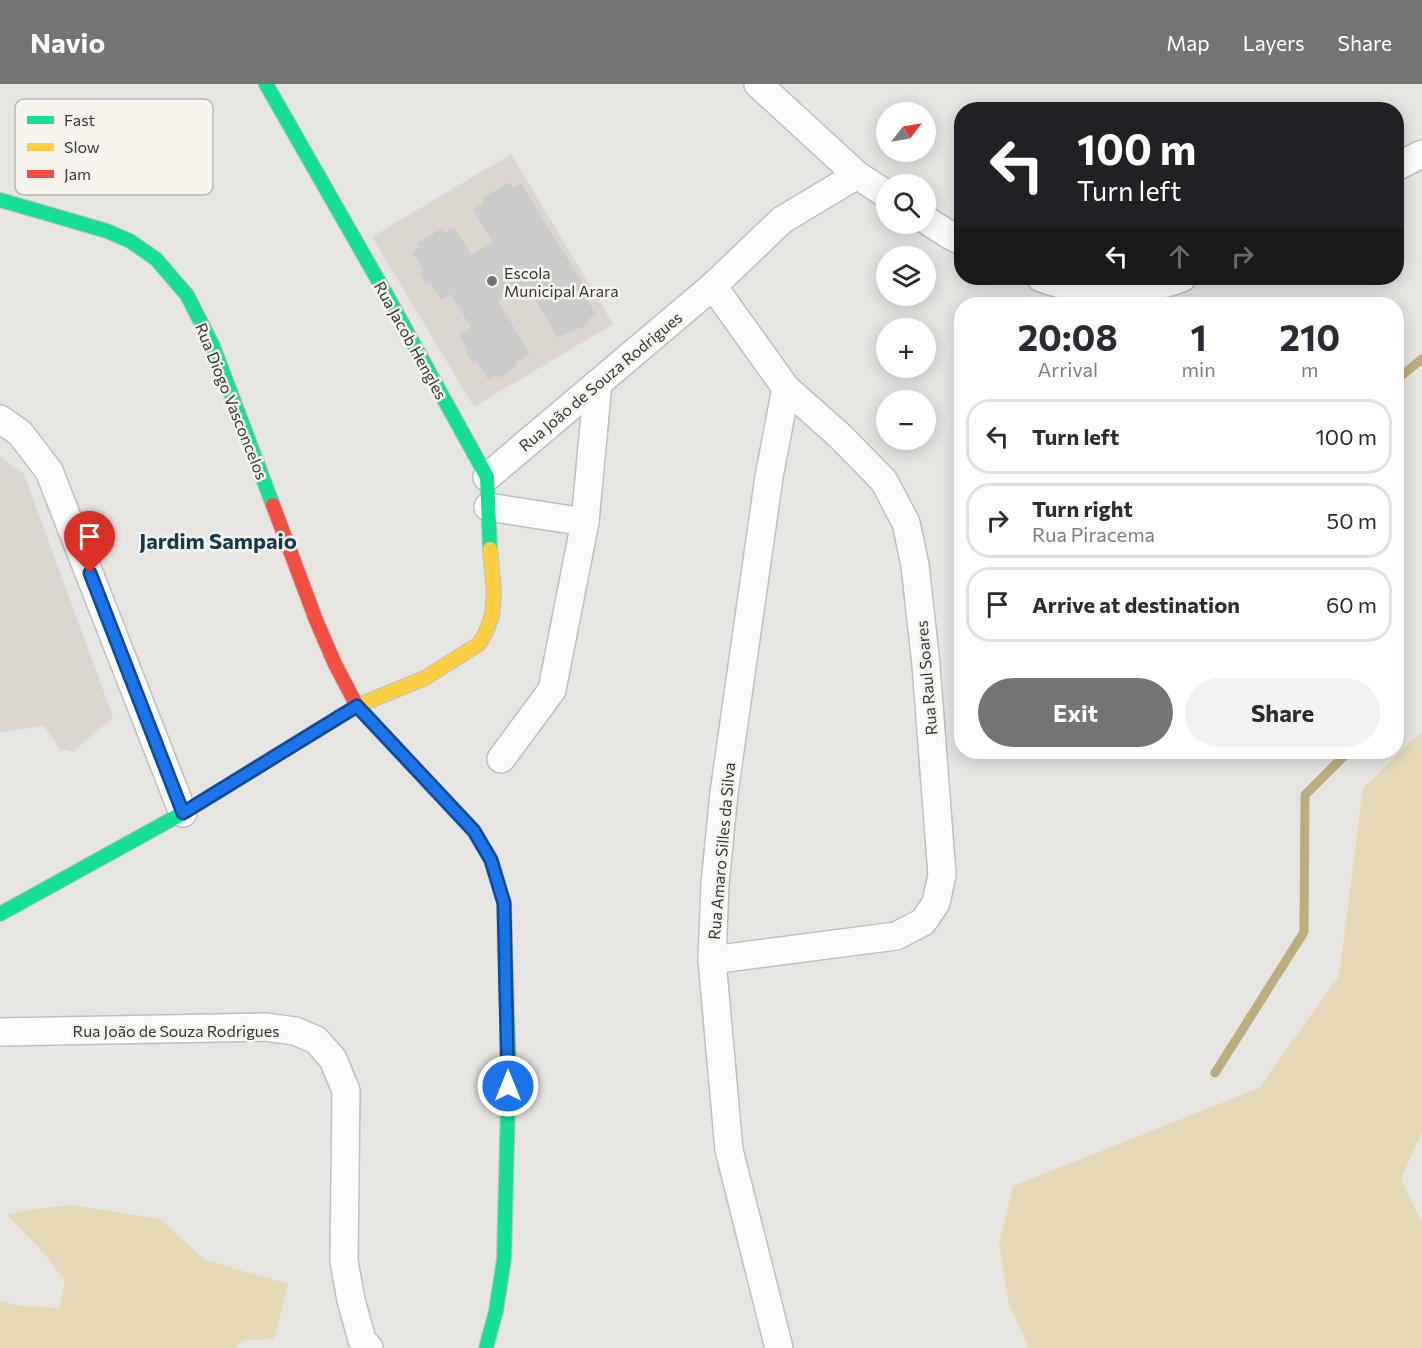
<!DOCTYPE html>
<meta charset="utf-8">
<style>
body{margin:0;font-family:Commissioner,sans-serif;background:#f2f2f3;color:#2b2b33;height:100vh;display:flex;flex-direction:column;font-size:22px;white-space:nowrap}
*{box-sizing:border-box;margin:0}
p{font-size:20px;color:#7c7c81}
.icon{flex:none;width:33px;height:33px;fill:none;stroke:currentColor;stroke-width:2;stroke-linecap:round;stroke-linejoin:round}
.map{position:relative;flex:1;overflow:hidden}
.sheet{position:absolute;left:954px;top:213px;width:450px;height:462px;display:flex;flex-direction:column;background:#fff;border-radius:24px;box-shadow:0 3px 15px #0003}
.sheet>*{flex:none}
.guide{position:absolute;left:954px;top:18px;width:450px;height:183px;border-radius:24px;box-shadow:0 3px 15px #0003;background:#202124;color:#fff;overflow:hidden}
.needle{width:39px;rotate:59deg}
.fabs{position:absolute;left:876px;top:18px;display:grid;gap:12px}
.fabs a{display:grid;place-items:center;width:60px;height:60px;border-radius:50%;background:#fff;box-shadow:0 3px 15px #0003;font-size:30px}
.pin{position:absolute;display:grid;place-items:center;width:51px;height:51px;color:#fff;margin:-62px -26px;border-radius:50% 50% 50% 0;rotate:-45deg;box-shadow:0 0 6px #0007}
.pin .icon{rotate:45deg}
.me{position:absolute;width:66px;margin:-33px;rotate:0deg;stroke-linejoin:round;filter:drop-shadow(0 0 4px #0008)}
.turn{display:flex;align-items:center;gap:21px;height:126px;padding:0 24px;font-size:27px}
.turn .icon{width:78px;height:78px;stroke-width:2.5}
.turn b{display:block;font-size:42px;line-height:51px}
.lanes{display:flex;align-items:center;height:57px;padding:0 24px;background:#0003;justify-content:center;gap:30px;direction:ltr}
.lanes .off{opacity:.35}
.eta{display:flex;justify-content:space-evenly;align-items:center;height:102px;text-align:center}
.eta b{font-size:36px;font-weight:700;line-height:42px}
.primary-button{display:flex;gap:12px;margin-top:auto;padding:12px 24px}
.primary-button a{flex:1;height:69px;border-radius:36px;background:#757472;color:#fff;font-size:24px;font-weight:700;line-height:69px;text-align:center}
.primary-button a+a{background:#f2f2f3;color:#2b2b33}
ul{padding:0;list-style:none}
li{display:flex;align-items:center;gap:18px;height:75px;margin:0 12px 9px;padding:0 12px;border:3px solid #e1e1e2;border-radius:24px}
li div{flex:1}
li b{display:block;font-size:22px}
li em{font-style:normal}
header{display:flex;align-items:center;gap:36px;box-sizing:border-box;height:84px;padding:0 30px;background:#757472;color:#fff}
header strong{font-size:28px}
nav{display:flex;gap:33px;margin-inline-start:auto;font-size:21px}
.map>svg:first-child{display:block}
.built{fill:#dbd7d0}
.green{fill:#e6d9b8}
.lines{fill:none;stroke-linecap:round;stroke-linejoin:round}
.stream{stroke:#bdad7e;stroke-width:9}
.building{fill:#cdccca}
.street-casing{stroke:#c0bfbd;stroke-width:30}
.fast-casing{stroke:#c0bfbd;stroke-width:16}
.slow-casing{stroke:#c0bfbd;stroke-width:16}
.jam-casing{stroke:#c0bfbd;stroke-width:16}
.street{stroke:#fbfbfb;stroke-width:27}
.fast{stroke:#16e098;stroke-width:14}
.slow{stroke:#ffcf43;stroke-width:14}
.jam{stroke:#f24e42;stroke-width:14}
.route-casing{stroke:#114b97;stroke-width:15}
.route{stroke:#1a73e8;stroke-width:10}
.poi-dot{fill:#757472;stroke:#f6f4ed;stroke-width:2}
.labels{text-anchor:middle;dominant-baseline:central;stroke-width:5;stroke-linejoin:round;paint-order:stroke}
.poi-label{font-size:16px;fill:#383735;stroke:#f6f4ed;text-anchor:start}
.street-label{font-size:16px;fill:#383735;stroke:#f6f4ed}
.district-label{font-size:22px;font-weight:bold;fill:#133951;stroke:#f6f4ed}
.key{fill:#f6f4ed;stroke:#bdbbb6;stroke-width:1.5}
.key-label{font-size:16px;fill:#383735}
</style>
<header>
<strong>Navio</strong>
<nav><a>Map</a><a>Layers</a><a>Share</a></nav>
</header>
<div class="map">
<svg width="1422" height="1264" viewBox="0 0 1422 1264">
<rect width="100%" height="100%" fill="#e7e5e2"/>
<g class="built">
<polygon points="511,70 613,240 474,323 372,153"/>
<polygon points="0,372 24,390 113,633 73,668 60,665 44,642 0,648"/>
</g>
<g class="green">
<polygon points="1422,647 1422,1048 1401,1095 1422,1140 1422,1264 1029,1264 1009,1220 999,1159 1013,1102 1259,1004 1339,892 1363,704"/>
<polygon points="71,1121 160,1135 205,1176 288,1200 274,1255 243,1256 236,1264 0,1264 0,1217 23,1222 59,1224 65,1197 44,1169 7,1131 26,1126"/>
</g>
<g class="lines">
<g class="stream">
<polyline points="1396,296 1422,275"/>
<polyline points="1215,989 1304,848 1305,711 1348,668"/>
</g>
</g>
<polygon class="building" points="509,98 513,104 521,99 589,210 587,215 596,231 587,236 588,241 567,249 558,254 526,201 498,217 530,270 517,278 516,283 498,295 496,291 488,296 476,276 472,279 466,268 468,266 459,251 471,243 450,210 441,216 430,199 426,200 420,190 423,186 412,168 420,164 417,159 441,145 445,149 454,143 471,171 492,158 473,125 484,119 481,115"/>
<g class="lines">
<defs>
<g id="street">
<polyline points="758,0 857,91 886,110"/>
<polyline points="1396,83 1422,70"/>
<polyline points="926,136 951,152 962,157"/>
<path d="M1041,194C1083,210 1140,210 1182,194"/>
<polyline points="0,335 20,349 49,387 183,729"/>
<polyline points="487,393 713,202 782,136 857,91"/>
<polyline points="488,423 585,438 552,606 501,675"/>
<polyline points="585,438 598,299"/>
<polyline points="712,876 896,852 923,838 936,819 942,791 926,581 915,481 906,439 884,397 840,352 786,304 713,202"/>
<polyline points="0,948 265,943 295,947 316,956 333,975 346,1007 344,1177 351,1216 362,1256 369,1264"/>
<polyline points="779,1264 729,1066 712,876 715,800 724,709 769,393 786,304"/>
</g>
<g id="fast">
<polyline points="266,0 390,217 487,393 490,465"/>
<polyline points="0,116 107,147 130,157 156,175 187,211 213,262 273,421"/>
<polyline points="0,830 183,729 342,631"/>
<polyline points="486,1264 496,1227 504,1175 509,980 506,897"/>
</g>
<g id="slow">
<polyline points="342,631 357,622 425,594 479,560 486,548 492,531 494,508 490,465"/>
<polyline points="412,681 474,747 491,776 504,819 506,897"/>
</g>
<polyline id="jam" points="273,421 316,536 335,580 357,622 412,681"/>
</defs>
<use href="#street" class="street-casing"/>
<use href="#fast" class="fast-casing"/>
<use href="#slow" class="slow-casing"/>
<use href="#jam" class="jam-casing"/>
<use href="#street" class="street"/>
<use href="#fast" class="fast"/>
<use href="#slow" class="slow"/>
<use href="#jam" class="jam"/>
</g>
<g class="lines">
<defs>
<polyline id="route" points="90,489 183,729 357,622 474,747 491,776 504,819 508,1002"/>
</defs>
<use href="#route" class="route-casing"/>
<use href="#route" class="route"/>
</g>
<circle class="poi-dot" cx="492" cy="197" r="6"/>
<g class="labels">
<g class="poi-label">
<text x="504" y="188">Escola<tspan x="504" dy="18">Municipal Arara</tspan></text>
</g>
<g class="street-label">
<text transform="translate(411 256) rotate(61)">Rua Jacob Hengles</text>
<text transform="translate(600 297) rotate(-40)">Rua João de Souza Rodrigues</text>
<text transform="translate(232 317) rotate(68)">Rua Diogo Vasconcelos</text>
<text transform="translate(926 594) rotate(-95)">Rua Raul Soares</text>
<text transform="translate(721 767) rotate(-85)">Rua Amaro Silles da Silva</text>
<text x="176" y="946">Rua João de Souza Rodrigues</text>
</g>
<g class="district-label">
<text x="218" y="456">Jardim Sampaio</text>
</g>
</g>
<rect x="15" y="15" width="198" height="96" rx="9" class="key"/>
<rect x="27" y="32" width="27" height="8" fill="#16e098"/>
<rect x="27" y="59" width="27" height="8" fill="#ffcf43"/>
<rect x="27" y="86" width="27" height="8" fill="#f24e42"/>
<g class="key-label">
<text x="64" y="42">Fast</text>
<text x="64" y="69">Slow</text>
<text x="64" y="96">Jam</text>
</g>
</svg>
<div class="fabs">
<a><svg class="needle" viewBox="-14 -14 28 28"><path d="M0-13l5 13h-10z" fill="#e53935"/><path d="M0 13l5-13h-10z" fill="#7c7c81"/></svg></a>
<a><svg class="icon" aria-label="search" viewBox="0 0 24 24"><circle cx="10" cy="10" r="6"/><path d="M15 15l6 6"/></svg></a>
<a><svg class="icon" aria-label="layers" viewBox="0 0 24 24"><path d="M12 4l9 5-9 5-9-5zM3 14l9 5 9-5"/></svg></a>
<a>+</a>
<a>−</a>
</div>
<div class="pin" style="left:90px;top:489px;background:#d93025"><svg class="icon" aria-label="arrive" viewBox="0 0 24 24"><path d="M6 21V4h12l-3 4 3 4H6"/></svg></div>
<svg class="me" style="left:508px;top:1002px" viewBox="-20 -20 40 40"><circle r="17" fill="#1a73e8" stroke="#fff" stroke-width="3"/><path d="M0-11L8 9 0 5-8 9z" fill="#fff"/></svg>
<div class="guide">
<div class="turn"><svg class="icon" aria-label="left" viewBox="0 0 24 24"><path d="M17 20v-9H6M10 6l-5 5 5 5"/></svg><div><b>100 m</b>Turn left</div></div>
<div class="lanes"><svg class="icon" aria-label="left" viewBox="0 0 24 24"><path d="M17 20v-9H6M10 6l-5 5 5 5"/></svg><svg class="icon off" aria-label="ahead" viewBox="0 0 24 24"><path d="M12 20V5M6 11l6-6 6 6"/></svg><svg class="icon off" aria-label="right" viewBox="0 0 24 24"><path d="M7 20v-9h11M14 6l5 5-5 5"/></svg></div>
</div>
<section class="sheet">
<div class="eta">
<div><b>20:08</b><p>Arrival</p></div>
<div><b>1</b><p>min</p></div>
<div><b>210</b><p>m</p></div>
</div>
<ul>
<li><svg class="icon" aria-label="left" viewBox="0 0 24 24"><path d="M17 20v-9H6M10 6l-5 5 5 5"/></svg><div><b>Turn left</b></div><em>100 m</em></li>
<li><svg class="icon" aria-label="right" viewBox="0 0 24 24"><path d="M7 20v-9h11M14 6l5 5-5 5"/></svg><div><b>Turn right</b><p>Rua Piracema</p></div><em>50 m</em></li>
<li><svg class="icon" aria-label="arrive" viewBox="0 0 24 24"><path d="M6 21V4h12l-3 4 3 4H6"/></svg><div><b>Arrive at destination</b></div><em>60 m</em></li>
</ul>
<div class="primary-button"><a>Exit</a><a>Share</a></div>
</section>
</div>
